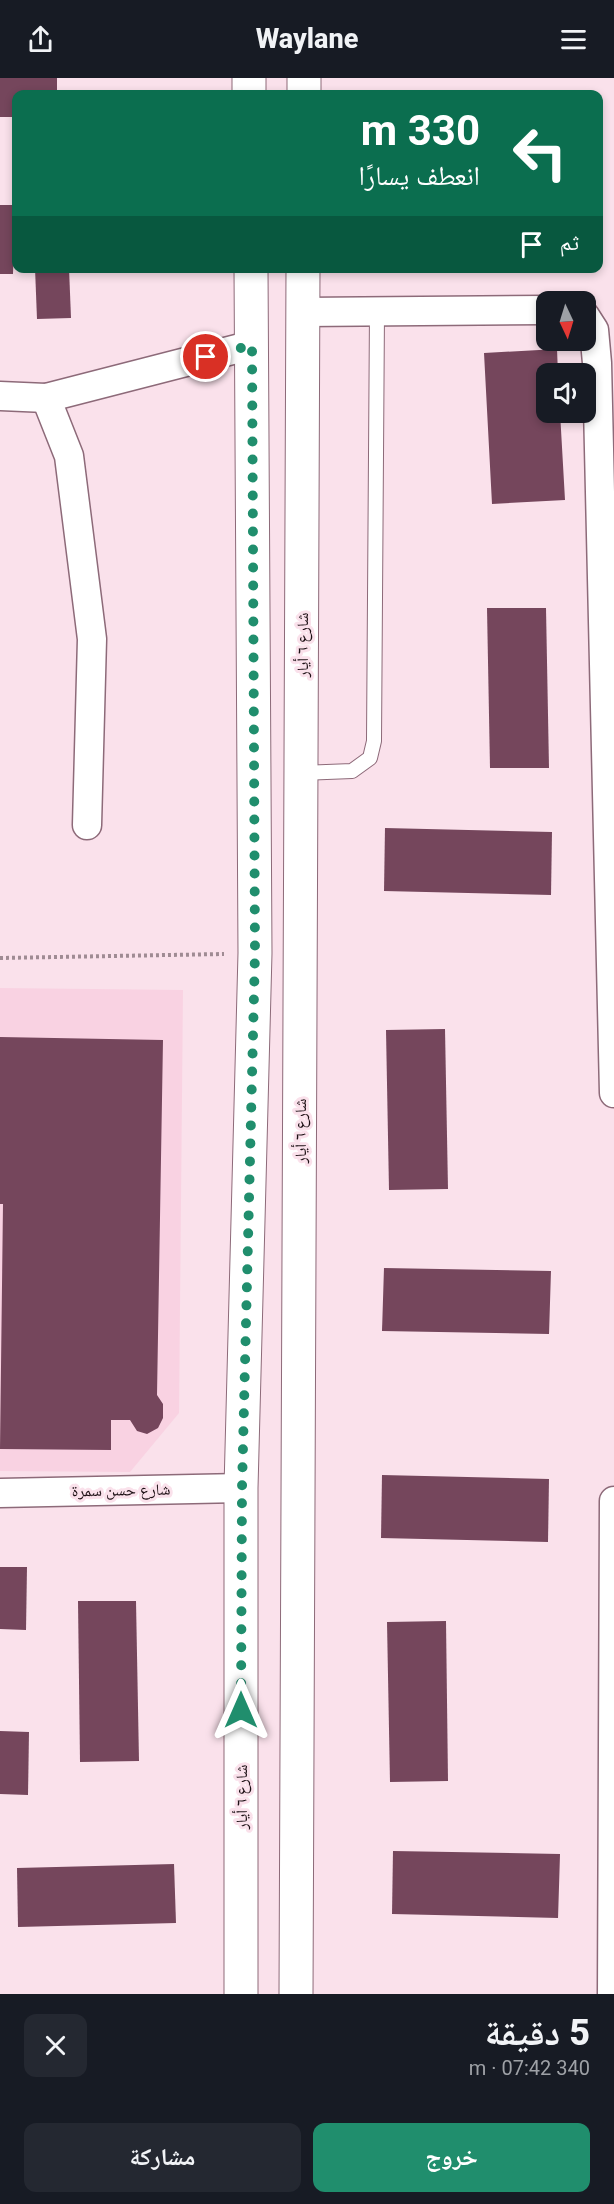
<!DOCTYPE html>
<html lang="ar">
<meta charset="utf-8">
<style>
body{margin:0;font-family:Roboto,"Noto Naskh Arabic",sans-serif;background:#242831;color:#f1f3f6;direction:rtl;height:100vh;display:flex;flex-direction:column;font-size:22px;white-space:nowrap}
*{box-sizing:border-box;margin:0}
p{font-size:20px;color:#9ea1a6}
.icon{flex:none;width:33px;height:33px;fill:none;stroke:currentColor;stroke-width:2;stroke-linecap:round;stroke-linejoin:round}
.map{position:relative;height:1916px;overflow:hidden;direction:ltr}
.panel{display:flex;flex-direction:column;background:#171b24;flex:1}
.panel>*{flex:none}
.banner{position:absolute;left:12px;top:12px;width:591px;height:183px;border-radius:12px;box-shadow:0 3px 9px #0003;direction:rtl;background:#0b6e4f;color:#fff;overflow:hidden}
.needle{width:39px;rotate:176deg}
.tools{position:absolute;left:536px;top:213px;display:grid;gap:12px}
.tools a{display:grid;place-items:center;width:60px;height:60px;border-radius:12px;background:#171b24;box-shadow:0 3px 9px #0003;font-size:30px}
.pin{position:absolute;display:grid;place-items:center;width:51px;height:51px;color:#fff;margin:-26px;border:3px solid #fff;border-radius:50%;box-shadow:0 2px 6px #0007}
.me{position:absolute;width:66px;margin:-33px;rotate:0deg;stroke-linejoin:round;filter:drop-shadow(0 0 4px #0008)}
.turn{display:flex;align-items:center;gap:21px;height:126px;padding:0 24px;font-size:27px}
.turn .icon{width:78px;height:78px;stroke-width:2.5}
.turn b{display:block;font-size:42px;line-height:51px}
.then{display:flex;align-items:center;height:57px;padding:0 24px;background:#0003;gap:12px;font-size:22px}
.round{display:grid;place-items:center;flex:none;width:63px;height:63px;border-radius:12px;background:#242831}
.head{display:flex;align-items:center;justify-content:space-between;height:102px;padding:0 24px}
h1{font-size:36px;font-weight:800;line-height:45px}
.action{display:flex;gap:12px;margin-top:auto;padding:12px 24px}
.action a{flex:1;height:69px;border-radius:12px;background:#208e6d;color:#fff;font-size:24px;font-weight:800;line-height:69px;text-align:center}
.action a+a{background:#242831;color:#f1f3f6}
header{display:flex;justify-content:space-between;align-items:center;height:78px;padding:0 24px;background:#171b24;font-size:27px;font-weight:800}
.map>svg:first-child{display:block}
.built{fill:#f9d2e2}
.building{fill:#75465c}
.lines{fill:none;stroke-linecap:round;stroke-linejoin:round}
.service-casing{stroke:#8d6a79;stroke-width:16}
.minor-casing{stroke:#8d6a79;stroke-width:31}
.secondary-casing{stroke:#8d6a79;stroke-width:35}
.path{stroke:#9f8b93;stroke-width:4;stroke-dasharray:3 3;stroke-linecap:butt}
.service{stroke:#fff;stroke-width:14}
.minor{stroke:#fff;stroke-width:28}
.secondary{stroke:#fff;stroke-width:33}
.route{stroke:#208e6d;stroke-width:10;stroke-dasharray:0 18}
.labels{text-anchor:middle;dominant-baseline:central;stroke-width:6;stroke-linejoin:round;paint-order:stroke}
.street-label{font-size:16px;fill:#1c0f14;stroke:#fae1eb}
</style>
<header><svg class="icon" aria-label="menu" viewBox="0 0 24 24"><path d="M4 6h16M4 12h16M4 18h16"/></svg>Waylane<svg class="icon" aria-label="share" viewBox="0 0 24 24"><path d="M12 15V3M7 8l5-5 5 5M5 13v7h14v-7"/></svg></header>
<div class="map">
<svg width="614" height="1916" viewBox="0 0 614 1916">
<rect width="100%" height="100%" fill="#fae1eb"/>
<polygon class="built" points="0,910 183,912 179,1335 130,1394 0,1393"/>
<g class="building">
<polygon points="0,0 57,0 57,16 16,16 16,39 0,39"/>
<polygon points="0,127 15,127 13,196 0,196"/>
<polygon points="35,190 69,190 71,240 37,241"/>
<polygon points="557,271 558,296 546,296 546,334 560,334 565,422 492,426 484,275"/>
<polygon points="487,530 546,530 549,690 490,690"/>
<polygon points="385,750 552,754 551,817 384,813"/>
<polygon points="445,951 448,1111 389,1112 386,952"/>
<polygon points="0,959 163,962 157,1317 163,1326 163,1340 158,1350 147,1356 137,1353 130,1342 111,1342 111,1372 0,1371 3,1126 0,1126"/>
<polygon points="384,1190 551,1193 549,1256 382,1253"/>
<polygon points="382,1397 549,1401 548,1464 381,1460"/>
<polygon points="0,1489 27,1489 26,1552 0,1551"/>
<polygon points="78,1523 136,1523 139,1683 80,1684"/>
<polygon points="446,1543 448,1703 390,1704 387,1544"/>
<polygon points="0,1653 29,1654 28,1717 0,1716"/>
<polygon points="393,1773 560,1776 558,1840 392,1836"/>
<polygon points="174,1786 176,1845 18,1849 17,1790"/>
</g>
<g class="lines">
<defs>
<polyline id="service" points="301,695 352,693 370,680 374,663 377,234"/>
<g id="minor">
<polyline points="303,234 546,232"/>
<polyline points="585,238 594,252 597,285 614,1015"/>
<polyline points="0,318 46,320 252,267"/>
<polyline points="46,320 69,378 92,561 87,747"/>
<polyline points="0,1415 241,1410"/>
<polyline points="612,1916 614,1423"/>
</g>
<g id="secondary">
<polyline points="249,0 249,16"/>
<polyline points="304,16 304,0"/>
<polyline points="241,1916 241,1410 255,875 251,190"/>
<polyline points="296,1916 303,190"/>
</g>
</defs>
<use href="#service" class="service-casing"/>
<use href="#minor" class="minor-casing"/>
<use href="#secondary" class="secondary-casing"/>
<polyline class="path" points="0,880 224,876"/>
<use href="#service" class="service"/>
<use href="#minor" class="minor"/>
<use href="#secondary" class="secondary"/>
</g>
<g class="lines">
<polyline class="route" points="206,279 252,267 255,875 242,1410 241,1632"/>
</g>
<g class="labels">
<g class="street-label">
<text transform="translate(302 567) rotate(-90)">شارع ٦ أيار</text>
<text transform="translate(300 1053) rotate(-90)">شارع ٦ أيار</text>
<text transform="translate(121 1412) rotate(-1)">شارع حسن سمرة</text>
<text transform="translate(241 1719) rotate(-90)">شارع ٦ أيار</text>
</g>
</g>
</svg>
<div class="tools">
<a><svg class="needle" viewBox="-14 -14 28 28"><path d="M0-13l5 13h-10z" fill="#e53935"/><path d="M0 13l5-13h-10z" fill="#9ea1a6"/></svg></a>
<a><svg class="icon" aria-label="sound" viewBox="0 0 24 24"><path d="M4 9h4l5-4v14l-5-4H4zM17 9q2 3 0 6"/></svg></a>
</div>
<div class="pin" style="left:206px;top:279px;background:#d93025"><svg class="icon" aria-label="arrive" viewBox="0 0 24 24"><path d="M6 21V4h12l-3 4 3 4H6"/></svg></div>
<svg class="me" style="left:241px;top:1632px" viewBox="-20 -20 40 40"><path d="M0-17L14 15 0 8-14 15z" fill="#208e6d" stroke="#fff" stroke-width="4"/></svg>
<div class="banner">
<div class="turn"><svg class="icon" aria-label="left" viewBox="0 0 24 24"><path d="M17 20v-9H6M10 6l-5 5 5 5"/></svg><div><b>330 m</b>انعطف يسارًا</div></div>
<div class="then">ثم<svg class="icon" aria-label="arrive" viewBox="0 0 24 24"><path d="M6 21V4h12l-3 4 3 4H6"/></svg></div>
</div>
</div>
<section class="panel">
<div class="head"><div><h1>5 دقيقة</h1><p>340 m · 07:42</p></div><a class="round"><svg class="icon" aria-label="close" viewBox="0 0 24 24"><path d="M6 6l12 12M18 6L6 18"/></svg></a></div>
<div class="action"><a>خروج</a><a>مشاركة</a></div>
</section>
